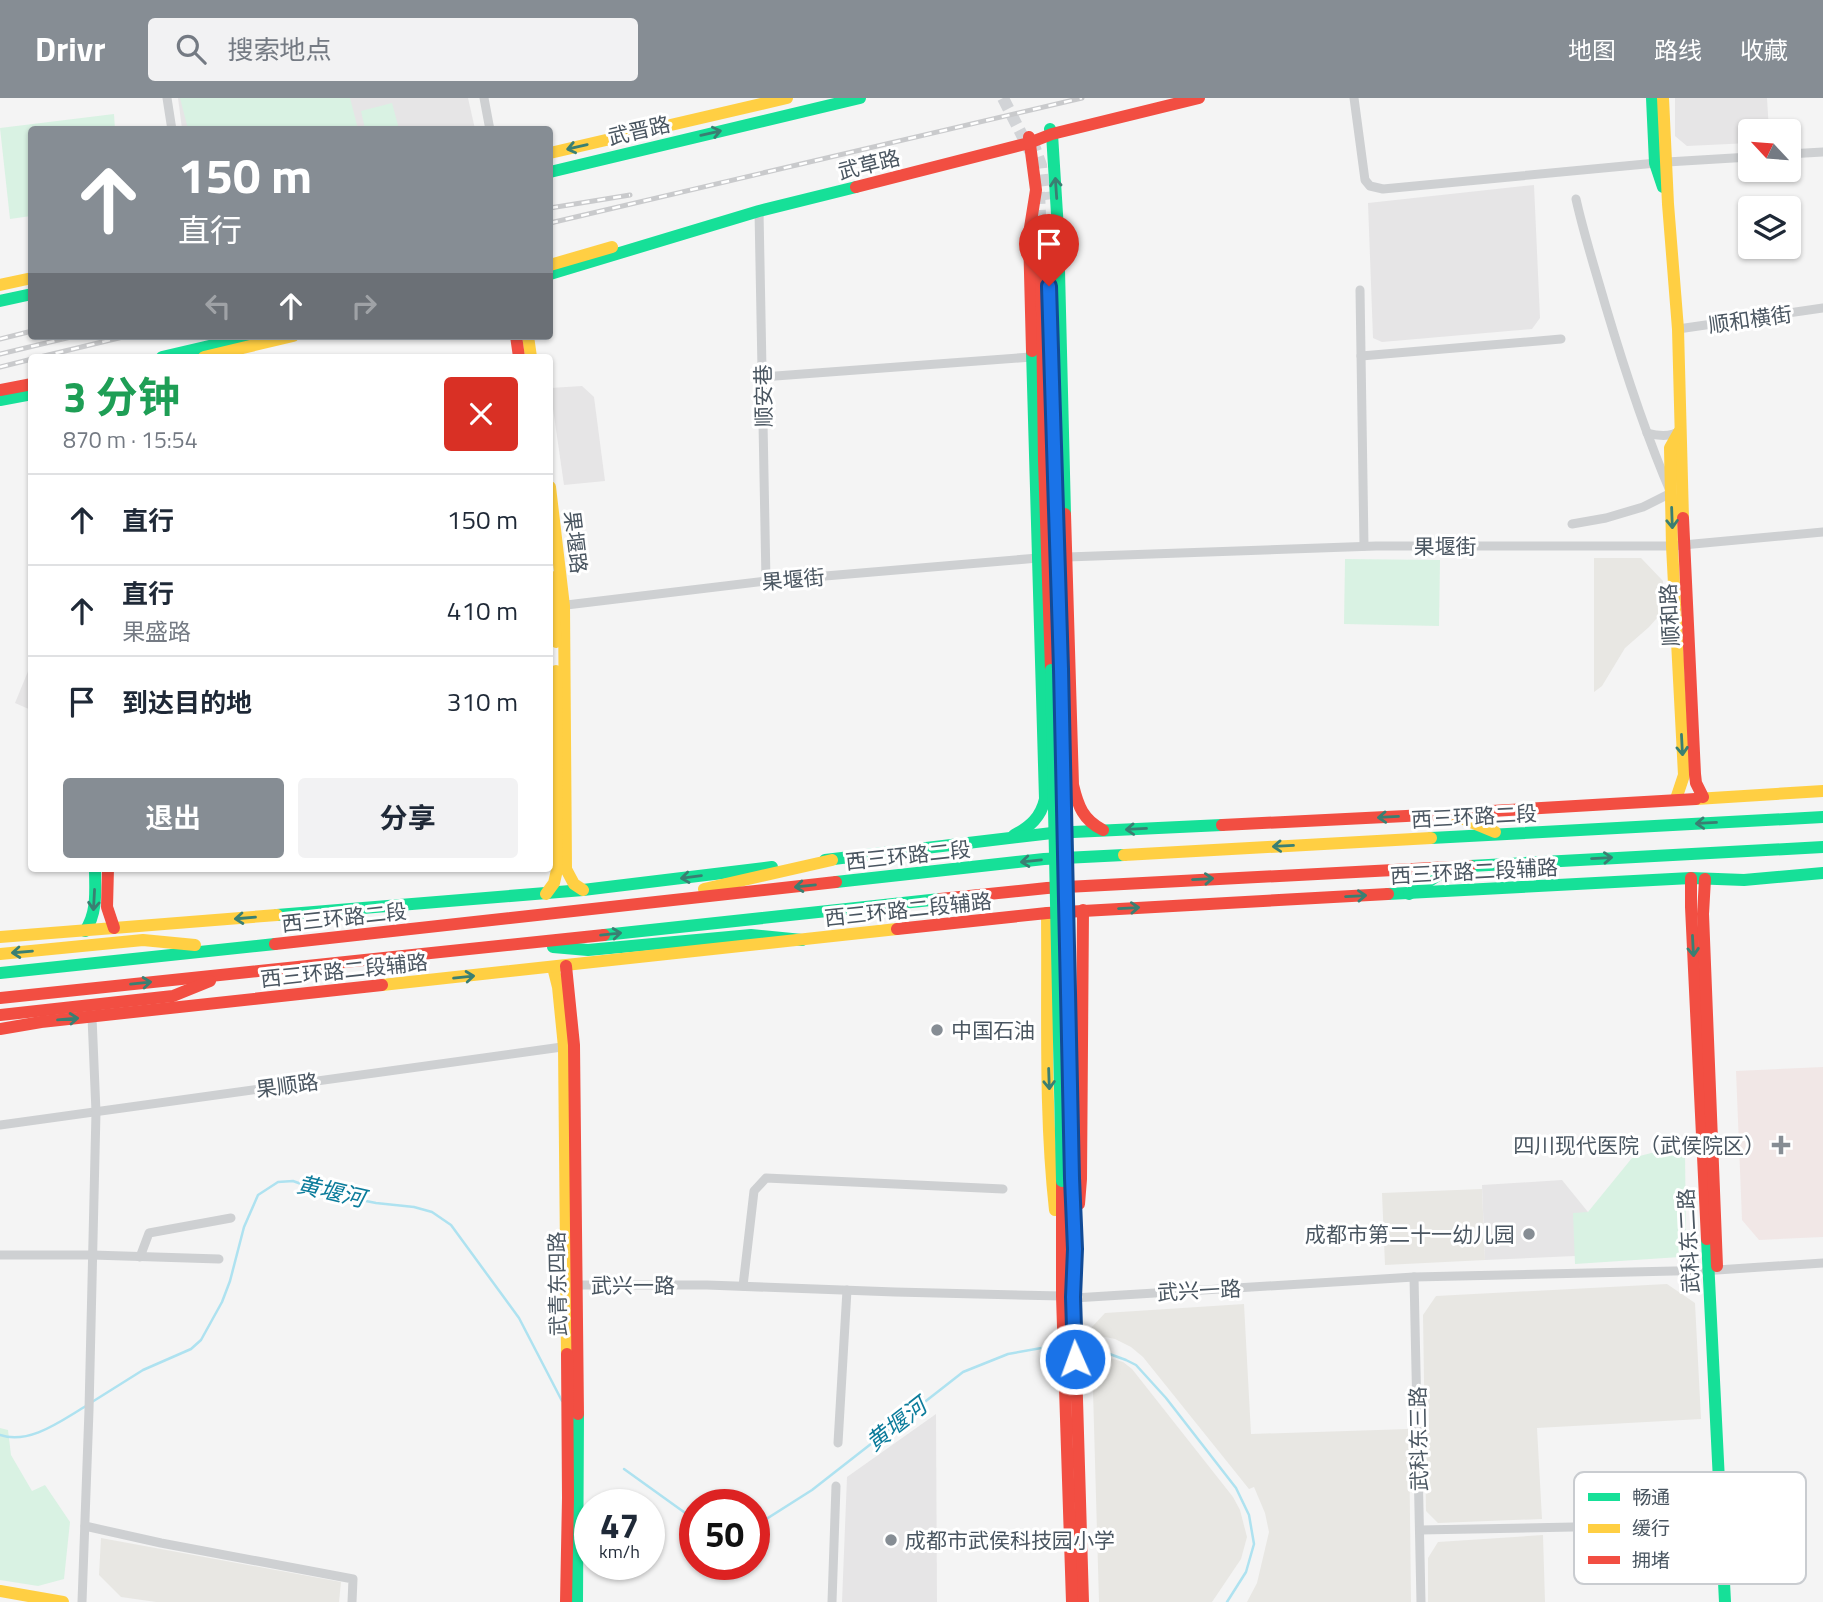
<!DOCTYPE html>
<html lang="zh">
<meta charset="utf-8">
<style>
body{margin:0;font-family:"Titillium Web","Noto Sans SC",sans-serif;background:#f2f2f3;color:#1f2937;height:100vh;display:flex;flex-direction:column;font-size:26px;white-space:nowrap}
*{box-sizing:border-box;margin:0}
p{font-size:23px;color:#747a83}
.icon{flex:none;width:38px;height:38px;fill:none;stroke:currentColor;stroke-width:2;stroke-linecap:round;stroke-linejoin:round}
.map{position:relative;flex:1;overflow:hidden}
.details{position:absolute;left:28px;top:256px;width:525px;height:518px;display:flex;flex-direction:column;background:#fff;border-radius:7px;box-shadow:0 2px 5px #0004}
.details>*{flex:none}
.guide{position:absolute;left:28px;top:28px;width:525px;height:214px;border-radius:7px;box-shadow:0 2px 5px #0004;background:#868d94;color:#fff;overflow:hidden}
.needle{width:46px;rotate:296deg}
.fabs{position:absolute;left:1738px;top:21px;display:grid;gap:14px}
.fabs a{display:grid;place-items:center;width:63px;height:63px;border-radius:7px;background:#fff;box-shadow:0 2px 5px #0004;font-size:35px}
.speed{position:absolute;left:574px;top:1391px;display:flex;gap:14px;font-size:35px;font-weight:700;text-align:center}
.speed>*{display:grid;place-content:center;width:91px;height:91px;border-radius:50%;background:#fff;box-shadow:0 2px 5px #0004;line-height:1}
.speed small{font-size:18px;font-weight:400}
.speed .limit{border:10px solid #d22;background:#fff;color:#111}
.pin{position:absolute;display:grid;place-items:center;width:60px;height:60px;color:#fff;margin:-72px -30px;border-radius:50% 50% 50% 0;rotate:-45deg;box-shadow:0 0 7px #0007}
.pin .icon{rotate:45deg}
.me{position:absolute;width:77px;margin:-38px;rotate:358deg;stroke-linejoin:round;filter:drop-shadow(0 0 5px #0008)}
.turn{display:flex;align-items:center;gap:24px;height:147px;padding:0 35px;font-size:32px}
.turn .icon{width:91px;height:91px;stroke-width:2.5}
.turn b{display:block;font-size:49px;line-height:60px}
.lanes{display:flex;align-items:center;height:66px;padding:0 35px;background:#0003;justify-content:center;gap:35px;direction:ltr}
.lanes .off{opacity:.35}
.round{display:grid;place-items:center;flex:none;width:74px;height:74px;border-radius:7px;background:#f2f2f3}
.head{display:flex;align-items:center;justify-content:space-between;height:119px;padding:0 35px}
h1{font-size:42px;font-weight:700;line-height:52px;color:#1e9e55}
.cta{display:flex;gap:14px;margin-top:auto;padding:14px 35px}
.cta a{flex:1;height:80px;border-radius:7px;background:#868d94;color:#fff;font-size:28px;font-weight:700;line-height:80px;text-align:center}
.cta a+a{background:#f2f2f3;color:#1f2937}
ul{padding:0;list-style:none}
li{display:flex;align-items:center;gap:21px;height:91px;padding:0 35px;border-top:2px solid #e0e1e3}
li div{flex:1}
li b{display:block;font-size:26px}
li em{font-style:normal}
header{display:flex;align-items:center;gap:42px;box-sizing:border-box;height:98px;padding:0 35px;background:#868d94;color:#fff}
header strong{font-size:33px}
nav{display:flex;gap:38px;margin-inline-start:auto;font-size:24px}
.search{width:490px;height:63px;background:#f2f2f3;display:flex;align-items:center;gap:18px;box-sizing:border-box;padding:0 24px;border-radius:7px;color:#747a83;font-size:26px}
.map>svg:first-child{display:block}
.commercial{fill:#e8e7e3}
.education{fill:#e6e5e6}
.medical{fill:#f1e7e6}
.green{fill:#d9f2e3}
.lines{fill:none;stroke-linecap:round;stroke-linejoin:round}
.stream{stroke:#aee2f0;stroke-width:2.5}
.secondary-tunnel{stroke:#d2d4d7;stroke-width:12;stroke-dasharray:12 6;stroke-linecap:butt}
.street{stroke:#ced0d2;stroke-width:9}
.fast{stroke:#16e098;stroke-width:12}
.slow{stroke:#ffcf43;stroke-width:12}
.jam{stroke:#f24e42;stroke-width:12}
.rail-casing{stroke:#c9cacc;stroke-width:5}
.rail{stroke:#fff;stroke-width:2.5;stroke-dasharray:8;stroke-linecap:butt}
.fast-bridge{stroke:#16e098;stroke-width:12}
.slow-bridge{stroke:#ffcf43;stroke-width:12}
.oneway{stroke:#3a7f72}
.route-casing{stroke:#114b97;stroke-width:18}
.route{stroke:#1a73e8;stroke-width:12}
.poi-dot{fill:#868d94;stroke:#fff;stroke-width:2.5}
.labels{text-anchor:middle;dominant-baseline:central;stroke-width:6;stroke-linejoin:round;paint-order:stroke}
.street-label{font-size:21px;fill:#4a5661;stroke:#fff}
.poi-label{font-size:21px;fill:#4a5661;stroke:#fff;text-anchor:start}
.water-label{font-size:23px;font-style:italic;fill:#0c7c9b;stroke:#fff}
.key{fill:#fff;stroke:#c9ccd0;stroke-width:2}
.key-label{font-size:19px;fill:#4a5661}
</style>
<header>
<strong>Drivr</strong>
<div class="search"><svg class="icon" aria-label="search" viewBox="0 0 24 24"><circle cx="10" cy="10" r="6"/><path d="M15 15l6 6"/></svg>搜索地点</div>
<nav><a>地图</a><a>路线</a><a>收藏</a></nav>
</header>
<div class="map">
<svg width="1823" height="1504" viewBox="0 0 1823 1504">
<rect width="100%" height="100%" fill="#f4f4f4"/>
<g class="commercial">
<polygon points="1594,460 1641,460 1663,483 1664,512 1649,529 1625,550 1602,588 1594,594"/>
<polygon points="1482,1091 1485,1162 1385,1167 1382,1095"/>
<polygon points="1667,1186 1695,1205 1701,1321 1537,1330 1542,1421 1438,1425 1426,1413 1423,1217 1436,1198"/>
<polygon points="1244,1206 1251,1336 1409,1331 1411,1504 1247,1504 1257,1485 1269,1434 1265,1415 1254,1389 1249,1391 1143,1259 1131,1249 1115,1241 1090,1236 1091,1230 1105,1215"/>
<polygon points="1092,1258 1107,1259 1123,1264 1132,1271 1233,1399 1240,1412 1247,1439 1241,1461 1212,1504 1099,1504"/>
<polygon points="1543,1437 1545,1504 1428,1504 1428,1460 1438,1444"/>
<polygon points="101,1440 341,1484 339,1504 156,1504 121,1499 99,1477"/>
</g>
<g class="education">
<polygon points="178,0 468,0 475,31 182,31"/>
<polygon points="1675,0 1767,0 1769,33 1750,33 1750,45 1687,48 1675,38"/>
<polygon points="1534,87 1540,220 1532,231 1382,244 1373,240 1368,105"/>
<polygon points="582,288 594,299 605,383 564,387 550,290"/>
<polygon points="31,566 31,612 15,605"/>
<polygon points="1562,1082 1588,1114 1575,1158 1485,1162 1482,1087"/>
<polygon points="936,1316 937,1504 842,1504 847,1379"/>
</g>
<polygon class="medical" points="1823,969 1823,1139 1759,1142 1742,1122 1736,973"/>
<g class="green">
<polygon points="180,0 350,0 358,31 188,31"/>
<polygon points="392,5 399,31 365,31 361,13"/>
<polygon points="114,16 115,31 32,32 31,118 10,121 0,30"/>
<polygon points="1345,461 1440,462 1439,528 1344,526"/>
<polygon points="1685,1051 1686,1147 1680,1159 1575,1166 1573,1115 1588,1114 1632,1060 1659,1053"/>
<polygon points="0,1330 8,1332 11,1357 32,1393 45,1387 70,1424 64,1481 38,1488 0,1482"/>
</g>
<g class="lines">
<g class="stream">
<polyline points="1096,1251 1126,1262 1136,1267 1166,1300 1236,1390 1249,1417 1254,1446 1246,1474 1227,1504"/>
<polyline points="92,1304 143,1272 191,1251 201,1242 222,1204 230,1183 244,1129 258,1097 278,1084 293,1083 326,1095 376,1105 414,1109 432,1114 451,1127 519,1220 562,1303"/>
<path d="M0,1337C30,1347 62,1322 86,1308"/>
<polyline points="624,1371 695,1422"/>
<polyline points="754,1426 760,1425 812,1392 963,1274 1008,1256 1047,1249"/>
</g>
<g class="secondary-tunnel">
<polyline points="1003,0 1030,53"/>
<polyline points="1032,42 1041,67 1045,102"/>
<polyline points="1039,94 1041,139"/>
</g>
<g class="street">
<polyline points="167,0 172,32"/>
<polyline points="484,0 490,32"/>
<polyline points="1354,0 1365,82 1370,88 1383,91 1667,64 1750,59"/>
<polyline points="1788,56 1823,54"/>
<polyline points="759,113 766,483"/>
<polyline points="1360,192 1364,448"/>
<polyline points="1678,231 1823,210"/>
<polyline points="1361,258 1561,241"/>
<polyline points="762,279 1031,259"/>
<path d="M1647,335C1658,338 1671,340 1680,332"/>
<path d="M1572,426L1606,420L1643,409L1671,395C1644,333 1624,270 1605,206C1595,171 1584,137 1576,101"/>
<polyline points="1067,459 1376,448 1672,448 1823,434"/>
<polyline points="558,508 766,483 1038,460"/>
<polyline points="0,1027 569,948"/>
<polyline points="0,1157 92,1157 219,1161"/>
<polyline points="140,1159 149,1135 231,1120"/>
<polyline points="1414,1179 1421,1504"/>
<polyline points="576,1187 707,1187 895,1194 1062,1198 1074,1200 1414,1179 1717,1172 1823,1165"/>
<polyline points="743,1188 754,1093 766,1080 1003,1091"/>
<polyline points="838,1345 847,1192"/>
<polyline points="85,1428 161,1445 353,1481 352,1504"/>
<polyline points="1420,1432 1722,1426"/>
<polyline points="82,1504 89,1312 96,1014 92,919"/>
<polyline points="832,1504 836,1388"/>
</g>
<g class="fast">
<polyline points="1652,0 1655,65 1663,89"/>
<polyline points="1050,31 1052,36 1058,132 1065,416"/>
<polyline points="550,74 860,0"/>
<polyline points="550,176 759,113 856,89"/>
<polyline points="0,203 32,196"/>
<polyline points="162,259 252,238"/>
<polyline points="0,302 32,296"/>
<path d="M1014,737C1030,729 1041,719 1045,701L1032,253"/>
<polyline points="1431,740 1823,719"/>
<polyline points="825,762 1052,735 1222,727"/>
<polyline points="1470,768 1823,749"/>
<polyline points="836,784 1044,761 1124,757"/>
<polyline points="1388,796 1691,780 1744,782 1823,775"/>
<polyline points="1409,796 1451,769"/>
<polyline points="277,817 583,792 772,769"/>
<path d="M85,833C98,814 95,792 95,770"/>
<polyline points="604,837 940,801"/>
<polyline points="553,849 588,852 751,837 802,842"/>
<polyline points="0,875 275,846"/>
<polyline points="1707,1141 1725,1504"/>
<polyline points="577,1504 578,1316"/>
</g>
<g class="slow">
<polyline points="1663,0 1668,106 1678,231 1683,420"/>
<polyline points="550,55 787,0"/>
<polyline points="550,167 612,149"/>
<polyline points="0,187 32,180"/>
<polyline points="528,238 531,259"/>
<polyline points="204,259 293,238"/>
<polyline points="550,389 564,508 566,771 574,786 583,792"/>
<polyline points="550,478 556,544"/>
<polyline points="1676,701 1684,677 1672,448 1670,350 1679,334"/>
<polyline points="1696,701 1823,693"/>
<polyline points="1449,715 1495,734"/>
<polyline points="1124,757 1431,740"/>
<polyline points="704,791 832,762"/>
<polyline points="546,796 554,785 557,772 556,573"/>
<path d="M1047,815C1048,914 1044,1014 1055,1112"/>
<polyline points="0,839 277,817"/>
<polyline points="0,856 143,842 195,847"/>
<polyline points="553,869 558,889 564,949 567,1256"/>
<polyline points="382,887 897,831"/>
<polyline points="0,1493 63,1504"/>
</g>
<g class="jam">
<polyline points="1029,39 1036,92 1029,136 1032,253"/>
<polyline points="856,89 1029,45 1052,36 1199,0"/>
<polyline points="1041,139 1044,363 1051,572"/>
<polyline points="516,238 519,259"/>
<polyline points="0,292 32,286"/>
<polyline points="1052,298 1061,571"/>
<path d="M1065,416L1073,687C1078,708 1083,722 1103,732"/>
<polyline points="1683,420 1695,676 1696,685 1703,699"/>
<polyline points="1222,727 1406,718 1696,701"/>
<polyline points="108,770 107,809 114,830"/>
<polyline points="1691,780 1691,809 1707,1141"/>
<polyline points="1705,781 1703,816 1717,1168"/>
<polyline points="940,801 1047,790 1470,768"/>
<polyline points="897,831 1047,815 1388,796"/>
<polyline points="275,846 836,784"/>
<polyline points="566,868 574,947 578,1316"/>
<polyline points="0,900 604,837"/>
<polyline points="0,917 173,898 210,883"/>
<polyline points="0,931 41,924 382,887"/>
<polyline points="1071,1080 1075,1151 1074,1200 1083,1504"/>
<polyline points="1062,1083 1062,1198 1072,1504"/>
<polyline points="1079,1106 1081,1081 1083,812"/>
<polyline points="566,1504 568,1400 567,1256"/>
</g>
<defs>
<g id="rail">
<polyline points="550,110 630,97"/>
<polyline points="550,125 1082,0"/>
<polyline points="0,241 32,233"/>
<polyline points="0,256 75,238"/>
<polyline points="40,259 127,238"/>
<polyline points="0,269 32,261"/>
</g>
</defs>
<use href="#rail" class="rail-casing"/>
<use href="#rail" class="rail"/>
<polyline class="fast-bridge" points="1051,572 1062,1083"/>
<polyline class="slow-bridge" points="1061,571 1071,1080"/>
</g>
<defs><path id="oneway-shaft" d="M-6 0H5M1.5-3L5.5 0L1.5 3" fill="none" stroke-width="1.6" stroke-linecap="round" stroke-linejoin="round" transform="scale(1.75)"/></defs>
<g class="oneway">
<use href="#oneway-shaft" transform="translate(711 35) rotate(-13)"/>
<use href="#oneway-shaft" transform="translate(577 49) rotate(167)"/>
<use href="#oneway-shaft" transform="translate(1056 90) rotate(-94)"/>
<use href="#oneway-shaft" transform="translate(1672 420) rotate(88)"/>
<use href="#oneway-shaft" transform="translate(1682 647) rotate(87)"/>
<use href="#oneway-shaft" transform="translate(1388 719) rotate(177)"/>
<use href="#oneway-shaft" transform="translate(1706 725) rotate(177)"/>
<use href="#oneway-shaft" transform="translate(1136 731) rotate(177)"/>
<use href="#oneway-shaft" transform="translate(1283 748) rotate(177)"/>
<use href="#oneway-shaft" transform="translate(1602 760) rotate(-3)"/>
<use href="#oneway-shaft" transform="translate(1031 763) rotate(174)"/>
<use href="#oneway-shaft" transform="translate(691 779) rotate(173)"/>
<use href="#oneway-shaft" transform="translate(1203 781) rotate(-3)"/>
<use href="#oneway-shaft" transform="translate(805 788) rotate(174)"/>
<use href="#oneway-shaft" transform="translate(1356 798) rotate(-3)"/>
<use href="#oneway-shaft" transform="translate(94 802) rotate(93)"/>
<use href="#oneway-shaft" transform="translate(1129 810) rotate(-3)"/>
<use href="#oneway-shaft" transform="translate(245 820) rotate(175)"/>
<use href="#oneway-shaft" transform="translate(611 836) rotate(-6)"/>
<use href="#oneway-shaft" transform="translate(1693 848) rotate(87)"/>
<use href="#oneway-shaft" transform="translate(22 854) rotate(175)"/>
<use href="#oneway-shaft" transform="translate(464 879) rotate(-6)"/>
<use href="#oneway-shaft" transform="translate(141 885) rotate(-6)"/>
<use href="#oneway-shaft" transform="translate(68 921) rotate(-5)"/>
<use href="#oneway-shaft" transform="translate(1049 981) rotate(88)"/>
</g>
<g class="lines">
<defs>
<polyline id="route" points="1049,188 1061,571 1072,1080 1075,1151 1073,1199 1075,1261"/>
</defs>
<use href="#route" class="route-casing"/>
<use href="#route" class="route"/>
</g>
<g class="poi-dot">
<circle cx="937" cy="932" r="7"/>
<path d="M1777.5 1036.5h7v7h7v7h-7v7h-7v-7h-7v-7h7z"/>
<circle cx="1529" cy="1136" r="7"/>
<circle cx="891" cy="1442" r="7"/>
</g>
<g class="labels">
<g class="street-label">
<text transform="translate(639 32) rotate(-13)">武晋路</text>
<text transform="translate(869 66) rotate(-14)">武草路</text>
<text transform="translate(1750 221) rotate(-8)">顺和横街</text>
<text transform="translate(763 298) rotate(-91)">顺安巷</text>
<text transform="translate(576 444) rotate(83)">果堰路</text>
<text x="1445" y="448">果堰街</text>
<text transform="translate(793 481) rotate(-5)">果堰街</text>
<text transform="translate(1669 517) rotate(-93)">顺和路</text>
<text transform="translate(1474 718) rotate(-3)">西三环路二段</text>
<text transform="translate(908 757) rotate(-6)">西三环路二段</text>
<text transform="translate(1474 773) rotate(-3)">西三环路二段辅路</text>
<text transform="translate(908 811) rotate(-6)">西三环路二段辅路</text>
<text transform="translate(344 819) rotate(-6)">西三环路二段</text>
<text transform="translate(344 872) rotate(-6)">西三环路二段辅路</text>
<text transform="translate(287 987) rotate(-8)">果顺路</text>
<text transform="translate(1688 1143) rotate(-93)">武科东二路</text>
<text transform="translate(557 1186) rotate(-91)">武青东四路</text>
<text x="633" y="1187">武兴一路</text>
<text transform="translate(1199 1192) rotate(-3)">武兴一路</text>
<text transform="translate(1418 1341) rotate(-91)">武科东三路</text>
</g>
<g class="poi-label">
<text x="951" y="932">中国石油</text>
<text x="1765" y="1047" text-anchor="end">四川现代医院（武侯院区）</text>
<text x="1515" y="1136" text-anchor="end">成都市第二十一幼儿园</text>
<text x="905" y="1442">成都市武侯科技园小学</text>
</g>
<g class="water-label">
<text transform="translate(331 1093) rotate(13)">黄堰河</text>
<text transform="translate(896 1326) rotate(-38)">黄堰河</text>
</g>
</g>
<rect x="1574" y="1374" width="232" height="112" rx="10" class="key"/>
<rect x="1588" y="1395" width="32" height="8" fill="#16e098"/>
<rect x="1588" y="1426" width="32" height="9" fill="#ffcf43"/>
<rect x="1588" y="1458" width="32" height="8" fill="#f24e42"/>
<g class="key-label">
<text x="1632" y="1406">畅通</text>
<text x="1632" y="1437">缓行</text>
<text x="1632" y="1469">拥堵</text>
</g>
</svg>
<div class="fabs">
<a><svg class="needle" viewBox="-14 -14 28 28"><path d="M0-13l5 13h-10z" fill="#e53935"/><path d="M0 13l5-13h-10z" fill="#747a83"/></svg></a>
<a><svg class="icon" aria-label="layers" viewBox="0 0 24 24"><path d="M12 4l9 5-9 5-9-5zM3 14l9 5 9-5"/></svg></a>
</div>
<div class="speed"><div>47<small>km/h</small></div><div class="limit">50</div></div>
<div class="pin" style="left:1049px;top:188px;background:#d93025"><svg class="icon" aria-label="arrive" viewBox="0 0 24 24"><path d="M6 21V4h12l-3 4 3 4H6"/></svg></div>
<svg class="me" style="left:1075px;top:1261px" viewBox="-20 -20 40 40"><circle r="17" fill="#1a73e8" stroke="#fff" stroke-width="3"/><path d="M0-11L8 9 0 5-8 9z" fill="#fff"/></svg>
<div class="guide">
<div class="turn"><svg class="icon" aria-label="ahead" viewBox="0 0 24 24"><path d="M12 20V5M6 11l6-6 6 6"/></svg><div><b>150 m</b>直行</div></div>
<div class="lanes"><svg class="icon off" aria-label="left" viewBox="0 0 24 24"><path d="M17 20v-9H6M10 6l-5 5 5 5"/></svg><svg class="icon" aria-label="ahead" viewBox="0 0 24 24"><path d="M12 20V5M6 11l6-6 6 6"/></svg><svg class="icon off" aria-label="right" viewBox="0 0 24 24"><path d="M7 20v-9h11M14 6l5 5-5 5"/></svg></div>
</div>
<section class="details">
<div class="head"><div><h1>3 分钟</h1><p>870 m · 15:54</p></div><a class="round" style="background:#d93025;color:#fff"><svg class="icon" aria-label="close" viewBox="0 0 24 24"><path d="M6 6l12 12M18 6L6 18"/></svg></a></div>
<ul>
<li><svg class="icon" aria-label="ahead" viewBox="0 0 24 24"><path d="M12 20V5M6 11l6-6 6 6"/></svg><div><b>直行</b></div><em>150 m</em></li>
<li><svg class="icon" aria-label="ahead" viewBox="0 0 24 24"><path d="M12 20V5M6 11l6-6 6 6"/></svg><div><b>直行</b><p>果盛路</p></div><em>410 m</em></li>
<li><svg class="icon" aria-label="arrive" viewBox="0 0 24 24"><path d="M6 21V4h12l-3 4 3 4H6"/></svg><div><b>到达目的地</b></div><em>310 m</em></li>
</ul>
<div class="cta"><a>退出</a><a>分享</a></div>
</section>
</div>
